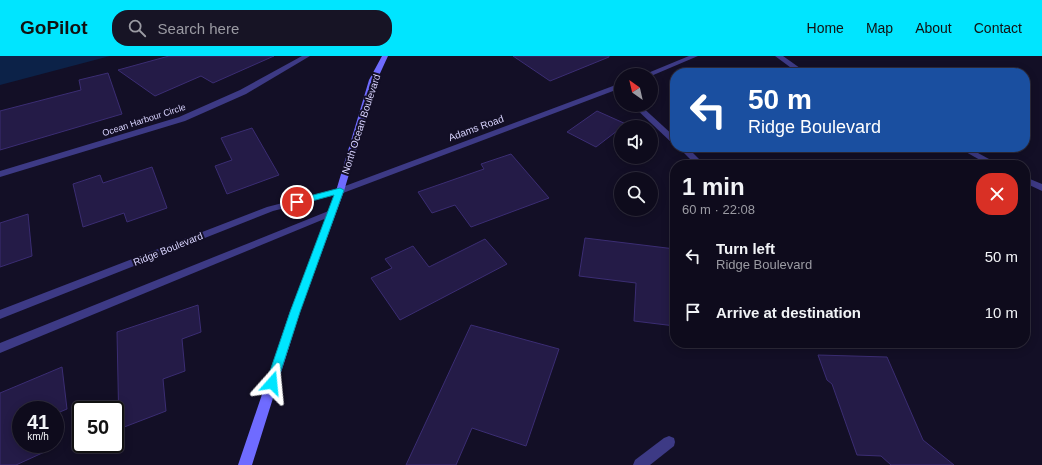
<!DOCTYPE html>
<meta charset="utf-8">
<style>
body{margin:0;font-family:Arial,sans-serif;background:#171425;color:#f1f3f6;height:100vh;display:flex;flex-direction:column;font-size:15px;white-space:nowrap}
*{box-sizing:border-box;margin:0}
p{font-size:13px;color:#9b9ba3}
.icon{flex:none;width:22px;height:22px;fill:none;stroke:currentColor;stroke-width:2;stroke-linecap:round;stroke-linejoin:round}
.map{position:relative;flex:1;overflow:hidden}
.details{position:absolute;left:670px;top:104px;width:360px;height:188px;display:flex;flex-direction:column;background:#0e0b1c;border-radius:16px;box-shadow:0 2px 10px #0003,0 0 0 1px #2e2b3b}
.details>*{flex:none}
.top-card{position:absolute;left:670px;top:12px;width:360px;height:84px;border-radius:16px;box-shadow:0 2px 10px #0003,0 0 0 1px #2e2b3b;background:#1a4fa0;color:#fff;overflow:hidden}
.needle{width:26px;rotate:326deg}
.fabs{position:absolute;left:614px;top:12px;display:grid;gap:8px}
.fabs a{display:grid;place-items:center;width:44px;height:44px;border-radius:50%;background:#0e0b1c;box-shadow:0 2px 10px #0003,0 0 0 1px #2e2b3b;font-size:20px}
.speed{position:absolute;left:12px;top:345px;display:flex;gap:8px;font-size:20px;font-weight:700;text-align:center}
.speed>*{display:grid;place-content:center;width:52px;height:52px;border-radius:50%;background:#0e0b1c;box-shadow:0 2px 10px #0003,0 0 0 1px #2e2b3b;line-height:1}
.speed small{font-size:10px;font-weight:400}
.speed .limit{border:2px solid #111;border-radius:6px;background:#fff;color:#111}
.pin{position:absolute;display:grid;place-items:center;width:34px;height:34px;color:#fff;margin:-17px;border:2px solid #fff;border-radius:50%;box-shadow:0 1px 4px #0007}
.me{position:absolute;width:44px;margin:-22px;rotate:18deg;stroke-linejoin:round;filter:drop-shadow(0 0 3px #0008)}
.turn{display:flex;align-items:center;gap:14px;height:84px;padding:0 12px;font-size:18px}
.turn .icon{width:52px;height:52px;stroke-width:2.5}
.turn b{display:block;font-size:28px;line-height:34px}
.round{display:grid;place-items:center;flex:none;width:42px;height:42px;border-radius:16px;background:#171425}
.head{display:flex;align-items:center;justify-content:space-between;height:68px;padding:0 12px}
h1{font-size:24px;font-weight:700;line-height:30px}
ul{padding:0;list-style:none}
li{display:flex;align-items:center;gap:12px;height:56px;padding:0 12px}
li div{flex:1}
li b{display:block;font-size:15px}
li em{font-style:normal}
header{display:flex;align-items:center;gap:24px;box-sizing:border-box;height:56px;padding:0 20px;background:#00e5ff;color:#111}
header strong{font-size:19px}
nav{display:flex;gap:22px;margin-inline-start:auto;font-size:14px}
.search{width:280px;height:36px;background:#171425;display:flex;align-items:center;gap:10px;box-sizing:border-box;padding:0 14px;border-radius:16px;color:#9b9ba3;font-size:15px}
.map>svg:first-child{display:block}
.water{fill:#0c2248}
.building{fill:#241b47;stroke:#3b2d73}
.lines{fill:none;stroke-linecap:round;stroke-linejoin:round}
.service{fill:#3d3a85;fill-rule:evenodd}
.minor{fill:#3d3a85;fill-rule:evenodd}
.secondary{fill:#6f6bff;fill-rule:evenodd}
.route{fill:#00e5ff;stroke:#0095a6}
.labels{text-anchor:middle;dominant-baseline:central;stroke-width:4;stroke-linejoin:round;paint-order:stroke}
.far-street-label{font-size:9px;fill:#d9d4ff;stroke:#130f26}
.street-label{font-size:10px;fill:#d9d4ff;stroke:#130f26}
</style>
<header>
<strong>GoPilot</strong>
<div class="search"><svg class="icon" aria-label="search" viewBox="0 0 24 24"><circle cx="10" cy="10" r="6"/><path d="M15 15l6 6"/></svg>Search here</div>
<nav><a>Home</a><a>Map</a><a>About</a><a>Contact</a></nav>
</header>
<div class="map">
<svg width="1042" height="409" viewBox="0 0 1042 409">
<rect width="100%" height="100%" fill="#130f26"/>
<polygon class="water" points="0,0 110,0 0,29"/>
<g class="building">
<polygon points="169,0 274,0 213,27 201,20 155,40 118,14"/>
<polygon points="513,0 609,0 609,1 550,25"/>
<polygon points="108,17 122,58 0,94 0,55 81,34 79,24"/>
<polygon points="597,55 626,68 596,91 567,76"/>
<polygon points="252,72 279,119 227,138 215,110 232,104 221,82"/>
<polygon points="511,98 549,142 471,171 455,149 432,157 418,136 484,113 481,108"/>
<polygon points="152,111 167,152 127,166 124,157 83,171 73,128 100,119 103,127"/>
<polygon points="28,158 32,200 0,211 0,167"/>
<polygon points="585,182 675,193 675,270 634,265 636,227 579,220"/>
<polygon points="485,183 507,208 400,264 371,222 392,212 385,203 413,190 429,211"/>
<polygon points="198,249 201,276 182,283 185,315 163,323 166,355 119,373 117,276"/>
<polygon points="471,269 559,293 526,390 472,372 456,409 406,409"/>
<polygon points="818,299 887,301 923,384 954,409 891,409 881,400 857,399 832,328 827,324"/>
<polygon points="62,311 67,353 55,358 55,354 21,354 21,388 50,388 51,393 16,409 0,409 0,337"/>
</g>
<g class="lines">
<polygon class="service" points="775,0 783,0 807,17 798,17"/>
<g class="minor">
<polygon points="302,0 310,0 246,38 185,65 0,121 0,115 179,61 240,34"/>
<polygon points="689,0 698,0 651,20 643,19"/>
<polygon points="621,27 621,32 343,137 273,155 0,263 0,254 267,151 337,133"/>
<polygon points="632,49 640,49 675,81 675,87 672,87"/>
<polygon points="678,91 687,91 705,109 696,109"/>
<polygon points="957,91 967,91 1000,109 989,109"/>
<polygon points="1025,121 1042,128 1042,135 1025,127"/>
<polygon points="331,154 334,155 336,157 334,159 0,297 0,287"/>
<polygon points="669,380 674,382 675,386 674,390 650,409 633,409 635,404 664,382"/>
</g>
<polygon class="secondary" points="382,0 388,0 377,24 344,135 300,256 252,409 238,409 290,256 336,135 369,24"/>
</g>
<polygon class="route" points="340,132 344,134 300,256 277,327 275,331 272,332 268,331 266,327 290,256 334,139 297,149 293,146 294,144"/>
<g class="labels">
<g class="far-street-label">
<text transform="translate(144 64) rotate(-18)">Ocean Harbour Circle</text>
</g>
<g class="street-label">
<text transform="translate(361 68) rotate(-72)">North Ocean Boulevard</text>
<text transform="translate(476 72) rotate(-20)">Adams Road</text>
<text transform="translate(168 193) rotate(-22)">Ridge Boulevard</text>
</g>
</g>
</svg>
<div class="fabs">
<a><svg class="needle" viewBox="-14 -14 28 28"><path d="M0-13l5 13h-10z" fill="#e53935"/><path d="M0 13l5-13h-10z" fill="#9b9ba3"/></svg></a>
<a><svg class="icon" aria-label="sound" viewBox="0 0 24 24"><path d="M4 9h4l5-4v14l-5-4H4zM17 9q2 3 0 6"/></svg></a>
<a><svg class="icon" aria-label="search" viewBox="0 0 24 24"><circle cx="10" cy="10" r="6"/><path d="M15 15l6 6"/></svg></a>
</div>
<div class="speed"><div>41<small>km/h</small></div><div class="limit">50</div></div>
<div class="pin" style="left:297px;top:146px;background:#d93025"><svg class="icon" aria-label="arrive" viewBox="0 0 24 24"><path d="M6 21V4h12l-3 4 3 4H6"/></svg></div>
<svg class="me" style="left:272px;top:327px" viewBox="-20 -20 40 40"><path d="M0-17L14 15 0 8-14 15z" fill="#00e5ff" stroke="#fff" stroke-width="4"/></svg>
<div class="top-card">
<div class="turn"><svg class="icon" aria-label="left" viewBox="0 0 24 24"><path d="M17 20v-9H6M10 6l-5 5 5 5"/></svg><div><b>50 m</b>Ridge Boulevard</div></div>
</div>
<section class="details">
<div class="head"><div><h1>1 min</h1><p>60 m · 22:08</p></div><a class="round" style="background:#d93025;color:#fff"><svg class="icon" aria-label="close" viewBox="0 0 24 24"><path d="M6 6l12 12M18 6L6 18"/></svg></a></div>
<ul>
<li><svg class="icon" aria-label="left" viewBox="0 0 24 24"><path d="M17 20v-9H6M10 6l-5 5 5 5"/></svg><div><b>Turn left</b><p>Ridge Boulevard</p></div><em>50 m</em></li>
<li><svg class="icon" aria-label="arrive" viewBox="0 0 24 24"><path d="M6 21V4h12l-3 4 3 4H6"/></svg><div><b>Arrive at destination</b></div><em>10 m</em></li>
</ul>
</section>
</div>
